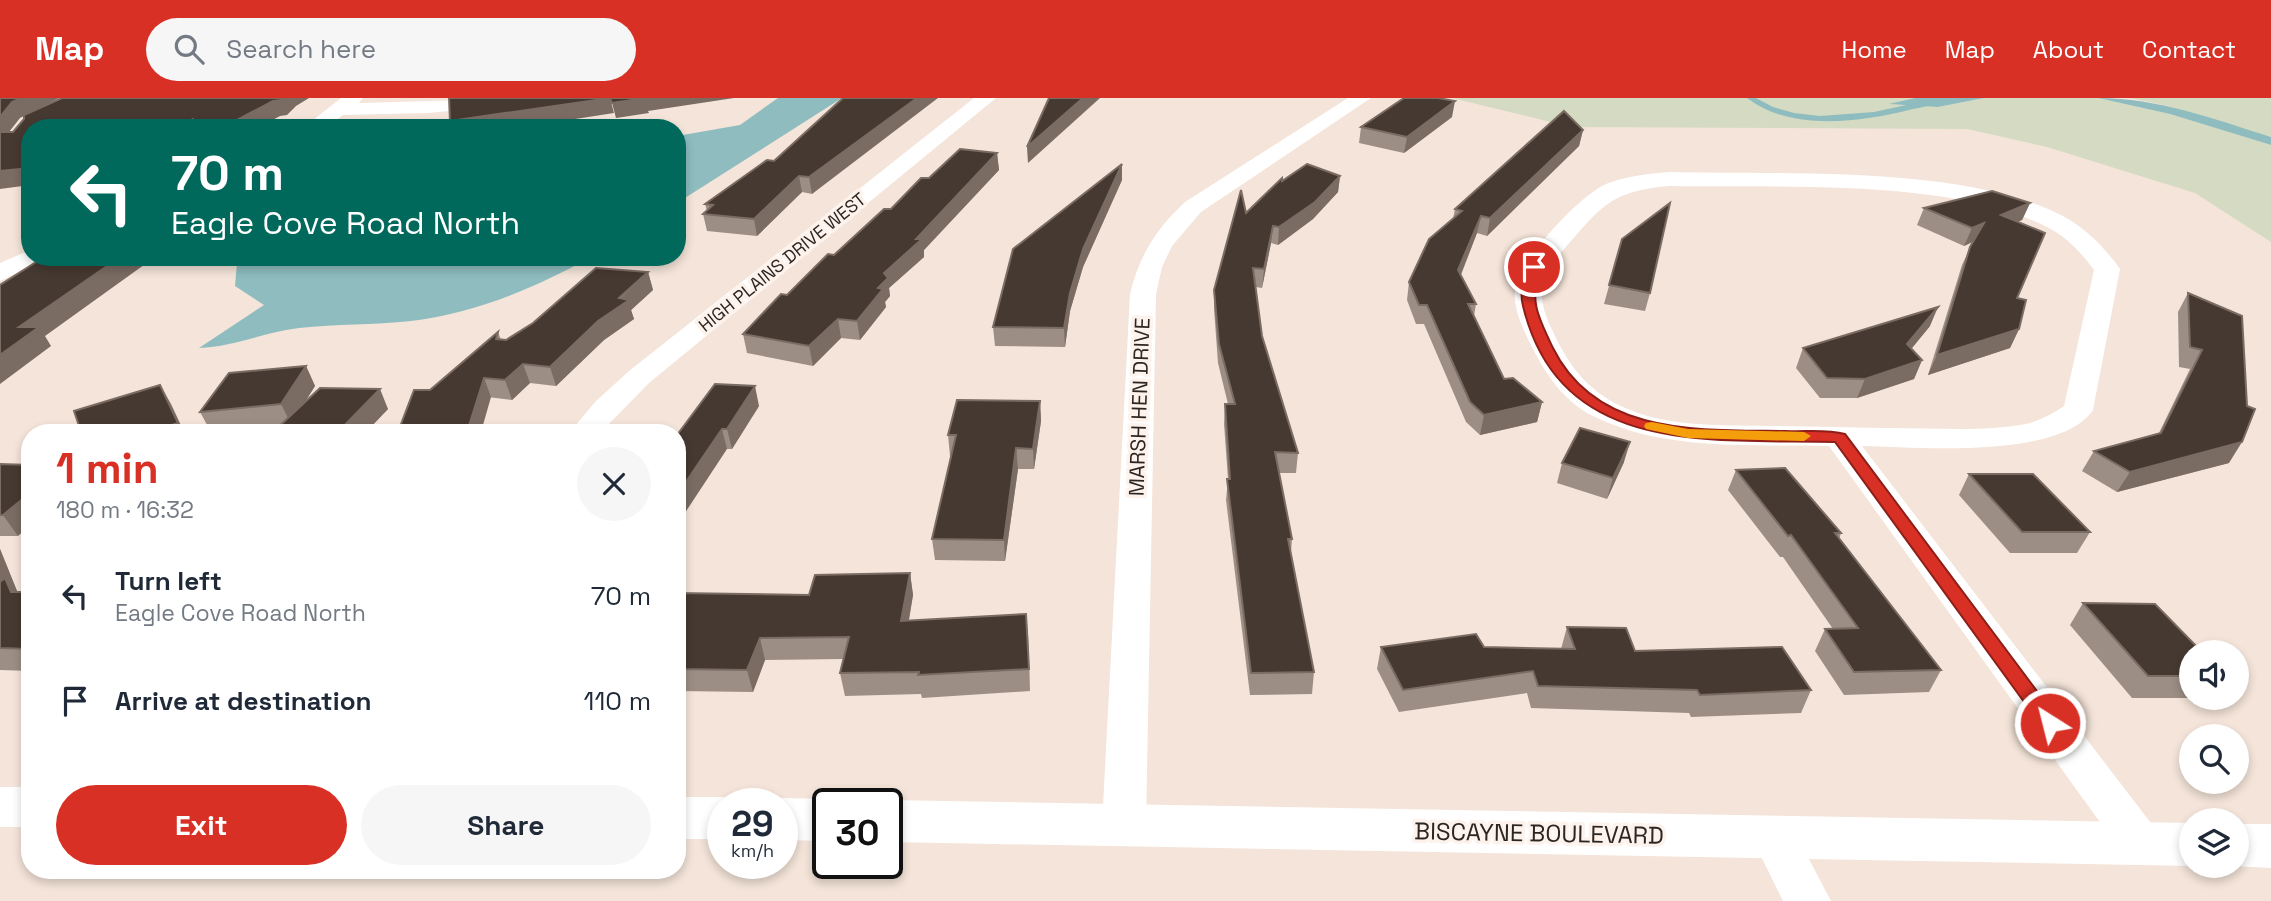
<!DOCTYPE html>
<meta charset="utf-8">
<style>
body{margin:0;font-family:"Space Grotesk",sans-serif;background:#f6f6f7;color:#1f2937;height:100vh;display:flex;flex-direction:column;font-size:26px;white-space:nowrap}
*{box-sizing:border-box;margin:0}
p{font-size:23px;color:#747a83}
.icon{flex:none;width:38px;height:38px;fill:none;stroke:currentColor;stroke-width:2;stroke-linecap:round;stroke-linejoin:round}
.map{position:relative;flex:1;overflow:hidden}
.sheet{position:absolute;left:21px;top:326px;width:665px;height:455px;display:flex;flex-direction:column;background:#fff;border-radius:28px;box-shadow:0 4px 10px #0003}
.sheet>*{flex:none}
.guide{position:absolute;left:21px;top:21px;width:665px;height:147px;border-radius:28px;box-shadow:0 4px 10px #0003;background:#00695c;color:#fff;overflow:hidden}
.tools{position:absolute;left:2179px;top:542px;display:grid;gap:14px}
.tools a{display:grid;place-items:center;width:70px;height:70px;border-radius:50%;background:#fff;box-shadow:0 4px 10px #0003;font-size:35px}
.speed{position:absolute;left:707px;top:690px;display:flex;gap:14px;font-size:35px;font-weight:700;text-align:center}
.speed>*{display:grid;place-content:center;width:91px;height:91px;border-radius:50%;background:#fff;box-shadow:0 4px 10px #0003;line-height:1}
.speed small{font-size:18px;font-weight:400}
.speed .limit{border:4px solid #111;border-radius:10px;background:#fff;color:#111}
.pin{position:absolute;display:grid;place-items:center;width:60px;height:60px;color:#fff;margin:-30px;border:4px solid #fff;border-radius:50%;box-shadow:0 2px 7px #0007}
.me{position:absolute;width:77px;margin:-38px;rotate:324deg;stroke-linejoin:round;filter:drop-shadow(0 0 5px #0008)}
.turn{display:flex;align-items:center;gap:24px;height:147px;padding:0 35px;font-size:32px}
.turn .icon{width:91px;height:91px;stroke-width:2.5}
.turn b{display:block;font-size:49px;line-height:60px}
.round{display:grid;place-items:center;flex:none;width:74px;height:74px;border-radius:37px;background:#f6f6f7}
.overview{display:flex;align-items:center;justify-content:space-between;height:119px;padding:0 35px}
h1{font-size:42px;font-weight:700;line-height:52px;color:#d93025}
.primary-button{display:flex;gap:14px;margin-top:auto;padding:14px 35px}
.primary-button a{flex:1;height:80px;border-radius:42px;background:#d93025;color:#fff;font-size:28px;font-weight:700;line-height:80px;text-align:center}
.primary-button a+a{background:#f6f6f7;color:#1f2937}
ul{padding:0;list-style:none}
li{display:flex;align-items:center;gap:21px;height:105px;padding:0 35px}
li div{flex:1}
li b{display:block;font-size:26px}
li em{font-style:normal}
header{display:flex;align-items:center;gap:42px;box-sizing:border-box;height:98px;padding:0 35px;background:#d93025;color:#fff}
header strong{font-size:33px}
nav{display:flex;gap:38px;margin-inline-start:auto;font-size:24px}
.search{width:490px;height:63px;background:#f6f6f7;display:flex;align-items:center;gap:18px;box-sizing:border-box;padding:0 24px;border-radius:38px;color:#747a83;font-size:26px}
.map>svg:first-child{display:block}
.green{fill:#d5dbc2}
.water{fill:#8ebcbf}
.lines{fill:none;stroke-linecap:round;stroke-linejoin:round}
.stream{fill:#8ebcbf;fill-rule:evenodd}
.minor{fill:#fff;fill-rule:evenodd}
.tertiary{fill:#fff;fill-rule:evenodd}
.wall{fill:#9d8e85}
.shaded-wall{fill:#7a6c63}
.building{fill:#463931;stroke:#7a6c63;stroke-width:2}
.route{fill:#d93025;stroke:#8d1f18;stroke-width:2}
.slow{fill:#f59e0b}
.labels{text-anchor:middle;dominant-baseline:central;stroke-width:7;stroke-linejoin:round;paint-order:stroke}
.far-street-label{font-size:18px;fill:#2c2622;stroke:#fdf2ec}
.street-label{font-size:21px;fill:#2c2622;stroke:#fdf2ec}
.near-street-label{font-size:24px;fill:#2c2622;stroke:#fdf2ec}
</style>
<header>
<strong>Map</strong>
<div class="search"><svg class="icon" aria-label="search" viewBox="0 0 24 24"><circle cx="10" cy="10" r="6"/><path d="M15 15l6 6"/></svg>Search here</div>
<nav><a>Home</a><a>Map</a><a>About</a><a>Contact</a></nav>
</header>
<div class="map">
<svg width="2271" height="803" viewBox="0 0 2271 803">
<rect width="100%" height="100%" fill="#f4e4d9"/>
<g class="green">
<polygon points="1452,0 1915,0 1892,6 1938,9 1984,0 2098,0 2170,16 2271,47 2271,144 2195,95 2047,49 1967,31 1572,29"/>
<polygon points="2130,0 2271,0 2271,39 2168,8"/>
</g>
<g class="water">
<polygon points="778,0 842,0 677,105 677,38 740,27"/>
<polygon points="1915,0 1984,0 1938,9 1889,6"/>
<path d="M2098,0C2158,0 2214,21 2271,39V47L2170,16Z"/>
<path d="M246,159H591C535,190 476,215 411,223C374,227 336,226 299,230C265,234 233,249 199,250L264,207L235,188L237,165Z"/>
</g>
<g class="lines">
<path class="stream" d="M1747,0H1756L1773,9L1794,15L1820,18L1874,14L1939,0H1951C1939,6 1923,9 1909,12C1860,24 1791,34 1747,0Z"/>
<g class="minor">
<polygon points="341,0 363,0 359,5 534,0 524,6 428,15 343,17 326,30 303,30"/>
<polygon points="974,0 996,0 649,285 601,334 570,334 595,304 629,273"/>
<path d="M1348,0H1371L1201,114L1172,148L1162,169L1156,196L1146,727L1140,740L1124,745L1108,740L1102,727L1130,196C1139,158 1156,131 1185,104Z"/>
<path d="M1669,74C1781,77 1962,67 2061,117C2086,130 2104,149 2120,171L2093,312C2059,362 1917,349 1862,348L2157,733L2164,746L2157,759L2141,765L2125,759L1829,348C1751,346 1661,354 1589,316C1564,302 1547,278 1534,253C1525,235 1513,213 1515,193C1518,163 1580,97 1606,86C1626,78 1648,76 1669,74ZM1669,88C1778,90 1945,80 2043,127C2065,137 2080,153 2094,172L2064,308C2052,316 2039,323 2026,326C1982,334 1937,330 1893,330C1851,330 1808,328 1766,328C1721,327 1672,329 1630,312C1592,297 1571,272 1554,236C1535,198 1538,181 1565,150C1602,108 1611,93 1669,88Z"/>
<polygon points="30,152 30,159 43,159 40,164 0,183 0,165"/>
<polygon points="1775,722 1791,727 1831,803 1783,803 1752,740 1759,727"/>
</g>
<g class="tertiary">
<rect x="0" y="689" width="30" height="40"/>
<polygon points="677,699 723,699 741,705 723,705 723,741 677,741"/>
<polygon points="782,700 828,701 840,705 828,705 828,743 782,742 782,705 767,705"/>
<polygon points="887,702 2191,725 2192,768 887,744 887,705 878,705"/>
<polygon points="2236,726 2271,726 2271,770 2232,768 2236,768"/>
</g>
</g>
<g class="wall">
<polygon points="843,0 812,96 802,94 757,138 707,133 703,116 707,113 705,106 774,63"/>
<polygon points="1452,19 1404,55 1359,45 1361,29"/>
<polygon points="1583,32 1579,48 1487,138 1477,135 1461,177 1476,206 1474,218 1504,281 1542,304 1537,324 1480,337 1466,324 1424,226 1416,226 1407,202 1409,184 1453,121 1455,111"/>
<polygon points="997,55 999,72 924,152 924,159 889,190 890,198 885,204 886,209 860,242 841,240 813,268 747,255 743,236 787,197 834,157 929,80"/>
<polygon points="1340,78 1338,94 1313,121 1278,147 1271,145 1262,190 1256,189 1262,238 1298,355 1296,375 1279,375 1292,441 1291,454 1314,574 1312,596 1250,597 1226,402 1228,381 1224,326 1225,306 1228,306 1218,265 1214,211 1214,192 1246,115 1282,82"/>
<polygon points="1122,82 1083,169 1070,213 1065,249 995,248 993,229"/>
<polygon points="2030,105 2022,122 2017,124 2017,200 2019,231 2010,250 1928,277 1962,167 1973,144 1964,148 1917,127 1924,110"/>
<polygon points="1622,141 1650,195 1645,213 1604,206"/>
<polygon points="648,174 653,192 631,212 634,221 604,242 556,288 530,285 512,302 430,292 498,234 501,242 506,242"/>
<polygon points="2188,195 2229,365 2117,394 2082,373 2094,353 2159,335 2190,271 2179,269 2178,214"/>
<polygon points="1930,228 1911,251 1922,262 1914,281 1857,300 1820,300 1796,270 1803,250"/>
<polygon points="306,268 315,288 305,304 388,311 366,334 273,334 280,328 211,334 200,314"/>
<polygon points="1040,303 1041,323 1034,371 1018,371 1005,463 935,462 932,441 951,358 950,358 948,337"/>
<polygon points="759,308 732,351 727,351 677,337"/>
<polygon points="1624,364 1607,401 1557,385 1562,365"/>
<polygon points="0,366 18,438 0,438"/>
<polygon points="1736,372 1841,435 1839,441 1941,572 1929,594 1844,597 1815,553 1825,531 1833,531 1783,459 1780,459 1728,392"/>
<polygon points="1969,376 2090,434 2077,455 2010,455 1959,397"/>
<polygon points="0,451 17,493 15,493 30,494 30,573 0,572"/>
<polygon points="910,475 913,497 909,522 1028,537 1030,593 922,600 921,596 845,598 840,575 844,561 765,562 753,594 677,593 677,495 809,497"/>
<polygon points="2083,505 2191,555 2191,600 2132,600 2070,527"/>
<polygon points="1567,529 1635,553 1811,592 1801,615 1691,619 1689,615 1531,610 1527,595 1399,614 1377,571 1381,549 1484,549 1561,551"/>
</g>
<g class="shaded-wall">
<polygon points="21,0 59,0 20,20 2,43 0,39 0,19 12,4"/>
<polygon points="283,0 309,0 296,8 287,17 280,18 258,30 222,30 273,3"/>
<polygon points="610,0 614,15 517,30 452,30 450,23"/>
<polygon points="645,0 734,0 648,13 649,15 616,20 612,5"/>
<polygon points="917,0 938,0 812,96 809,79"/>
<polygon points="1083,0 1100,0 1028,65 1027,49"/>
<polygon points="1455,3 1452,19 1404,55 1407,39"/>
<polygon points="193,21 197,30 175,30"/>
<polygon points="1583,32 1579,48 1487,138 1490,120"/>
<polygon points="997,55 999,72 924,152 924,159 889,190 890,198 885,204 886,209 860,242 857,223 884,175"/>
<polygon points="1122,66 1122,82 1083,169 1070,213 1065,249 1064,230 1070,195 1083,151"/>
<polygon points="30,70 30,87 0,91 0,73"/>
<polygon points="799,78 802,94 757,138 754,121"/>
<polygon points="1340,78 1338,94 1313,121 1278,147 1279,129"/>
<polygon points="2030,105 2022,122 1994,134 2001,117"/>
<polygon points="1481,118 1477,135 1455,191 1458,172"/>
<polygon points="1984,125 1976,142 1964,148 1972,130"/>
<polygon points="1273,128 1271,145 1262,190 1264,171"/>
<polygon points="120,159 155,159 45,238 51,248 0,286 0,257 19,229"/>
<polygon points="648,174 653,192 631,212 634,221 604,242 556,288 550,269"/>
<polygon points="1938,209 1930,228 1899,266 1907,246"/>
<polygon points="838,221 841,240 813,268 809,248"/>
<polygon points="2019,231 2010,250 1928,277 1937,257"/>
<polygon points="1922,262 1914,281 1857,300 1865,281"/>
<polygon points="523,266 530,285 512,302 505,282"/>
<polygon points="306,268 315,288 291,326 281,306"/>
<polygon points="484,280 491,299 481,334 467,334"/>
<polygon points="160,287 171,306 184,334 149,334"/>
<polygon points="755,288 759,308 732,351 727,331"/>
<polygon points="380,291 388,311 366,334 338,334"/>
<polygon points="1040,303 1041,323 1034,371 1033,351"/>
<polygon points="1542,304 1537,324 1480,337 1484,317"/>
<polygon points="722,331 727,351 677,427 677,397"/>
<polygon points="1630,344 1624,364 1607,401 1613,380"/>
<polygon points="2242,344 2229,365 2117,394 2130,374"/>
<polygon points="1016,350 1018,371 1005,463 1004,442"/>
<polygon points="30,395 30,428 18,438 3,417"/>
<polygon points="0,451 17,493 0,499"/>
<polygon points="910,475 913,497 905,544 901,523"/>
<polygon points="1026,516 1028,537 1030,593 1029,571"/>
<polygon points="760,540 765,562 753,594 747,572"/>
</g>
<g class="building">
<polygon points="0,0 21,0 12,4 0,19"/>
<polygon points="62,0 283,0 281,2 273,3 222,30 198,30 193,21 175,30 30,30 30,70 0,73 0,34 13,34 24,21 24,17"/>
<polygon points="449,0 645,0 612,5 610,0 450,23"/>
<polygon points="843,0 917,0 809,79 799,78 754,121 703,116 713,107 705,106 767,62 774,63"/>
<polygon points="1049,0 1083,0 1027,49"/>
<polygon points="1404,0 1438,0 1455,3 1407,39 1361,29"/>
<polygon points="1564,13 1583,32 1490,120 1481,118 1458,172 1476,206 1468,206 1504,281 1513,280 1542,304 1484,317 1470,304 1427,207 1419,207 1409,184 1429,141 1462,113 1455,111"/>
<polygon points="960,51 997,55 916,141 922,141 884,175 888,180 878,190 883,191 857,223 838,221 809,248 743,236 781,196 787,197 828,156 834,157 884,111 891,111 921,80 929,80"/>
<polygon points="1122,66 1083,151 1070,195 1064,230 993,229 1013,151"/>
<polygon points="1307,66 1340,78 1315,104 1279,129 1273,128 1264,171 1253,170 1262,238 1298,355 1275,354 1292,441 1288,441 1314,574 1251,575 1227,381 1230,381 1225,306 1235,306 1219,246 1214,192 1241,92 1246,115 1282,80 1282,83"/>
<polygon points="1992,93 2030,105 2001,117 2045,135 2017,200 2026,202 2019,231 1937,257 1970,149 1984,125 1972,130 1924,110"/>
<polygon points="1670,105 1650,195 1609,187 1622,141"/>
<polygon points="44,159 120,159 19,229 39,229 0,257 0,187"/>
<polygon points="596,170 648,174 619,200 629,202 598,223 550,269 523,266 505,282 484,280 467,334 398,334 414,292 430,292 498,234 496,241 506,242 533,225"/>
<polygon points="2188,195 2242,218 2247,308 2255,311 2242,344 2130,374 2094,353 2161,335 2202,252 2190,249"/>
<polygon points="1938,209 1907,246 1922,262 1865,281 1827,280 1803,250"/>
<polygon points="306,268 281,306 200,314 229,275"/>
<polygon points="715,286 755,288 727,331 722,331 677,397 677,337"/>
<polygon points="160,287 178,325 149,334 81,334 74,313"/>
<polygon points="320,290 380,291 338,334 273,334"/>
<polygon points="957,302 1040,303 1033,351 1016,350 1004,442 932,441 956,337 948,337"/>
<polygon points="1580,330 1630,344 1613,380 1562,365"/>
<polygon points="0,366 30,367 30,395 3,417 0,417"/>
<polygon points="1785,370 1841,435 1835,435 1941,572 1854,574 1825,531 1858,530 1791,437 1788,438 1736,372"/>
<polygon points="1969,376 2033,376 2090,434 2022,434"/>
<polygon points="910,475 901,523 1026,516 1029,571 918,577 919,574 840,575 849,539 760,540 747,572 677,571 677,495 809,497 815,477"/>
<polygon points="5,480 11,494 30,494 30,551 0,550 0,484"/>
<polygon points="2083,505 2155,506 2203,555 2191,555 2191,578 2148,578"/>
<polygon points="1567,529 1626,530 1635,553 1782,549 1811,592 1700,597 1697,592 1538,588 1533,573 1403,592 1381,549 1476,536 1484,549 1575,551"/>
</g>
<path class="route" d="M1534,165L1540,169C1529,203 1538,219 1553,250C1597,339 1701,332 1786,333C1805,334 1826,331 1845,336L2057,620L2060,625L2057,630L2050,632L2043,630L1835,344C1713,341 1560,360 1523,208C1520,196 1521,170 1534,165Z"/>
<polygon class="slow" points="1652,324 1688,331 1804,334 1811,338 1804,343 1688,340 1646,331 1644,328 1646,325"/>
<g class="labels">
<g class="far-street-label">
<text transform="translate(782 164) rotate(-39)">HIGH PLAINS DRIVE WEST</text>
</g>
<g class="street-label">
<text transform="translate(1139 309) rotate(-88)">MARSH HEN DRIVE</text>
</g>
<g class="near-street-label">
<text transform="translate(1539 735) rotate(1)">BISCAYNE BOULEVARD</text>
</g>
</g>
</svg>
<div class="tools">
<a><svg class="icon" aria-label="sound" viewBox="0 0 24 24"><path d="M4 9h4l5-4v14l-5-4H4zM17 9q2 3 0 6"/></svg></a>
<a><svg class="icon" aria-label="search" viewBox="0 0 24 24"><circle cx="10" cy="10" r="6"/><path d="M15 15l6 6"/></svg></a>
<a><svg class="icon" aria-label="layers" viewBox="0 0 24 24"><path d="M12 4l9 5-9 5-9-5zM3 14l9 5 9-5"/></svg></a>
</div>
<div class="speed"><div>29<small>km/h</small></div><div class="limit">30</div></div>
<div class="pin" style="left:1534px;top:169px;background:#d93025"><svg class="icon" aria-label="arrive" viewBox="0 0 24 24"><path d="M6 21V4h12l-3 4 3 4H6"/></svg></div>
<svg class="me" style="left:2050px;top:625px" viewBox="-20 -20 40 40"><circle r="17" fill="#d93025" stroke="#fff" stroke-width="3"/><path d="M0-11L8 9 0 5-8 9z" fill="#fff"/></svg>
<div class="guide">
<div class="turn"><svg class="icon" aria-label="left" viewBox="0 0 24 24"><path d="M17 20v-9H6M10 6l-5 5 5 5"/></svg><div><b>70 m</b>Eagle Cove Road North</div></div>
</div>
<section class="sheet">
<div class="overview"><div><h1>1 min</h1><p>180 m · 16:32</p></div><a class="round"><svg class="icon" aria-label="close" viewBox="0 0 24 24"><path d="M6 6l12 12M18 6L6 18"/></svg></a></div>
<ul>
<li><svg class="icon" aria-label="left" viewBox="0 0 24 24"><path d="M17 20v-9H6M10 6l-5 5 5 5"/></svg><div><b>Turn left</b><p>Eagle Cove Road North</p></div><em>70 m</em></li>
<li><svg class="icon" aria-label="arrive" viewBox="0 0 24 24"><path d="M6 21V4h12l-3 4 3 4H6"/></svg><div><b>Arrive at destination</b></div><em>110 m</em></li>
</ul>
<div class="primary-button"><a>Exit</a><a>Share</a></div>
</section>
</div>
